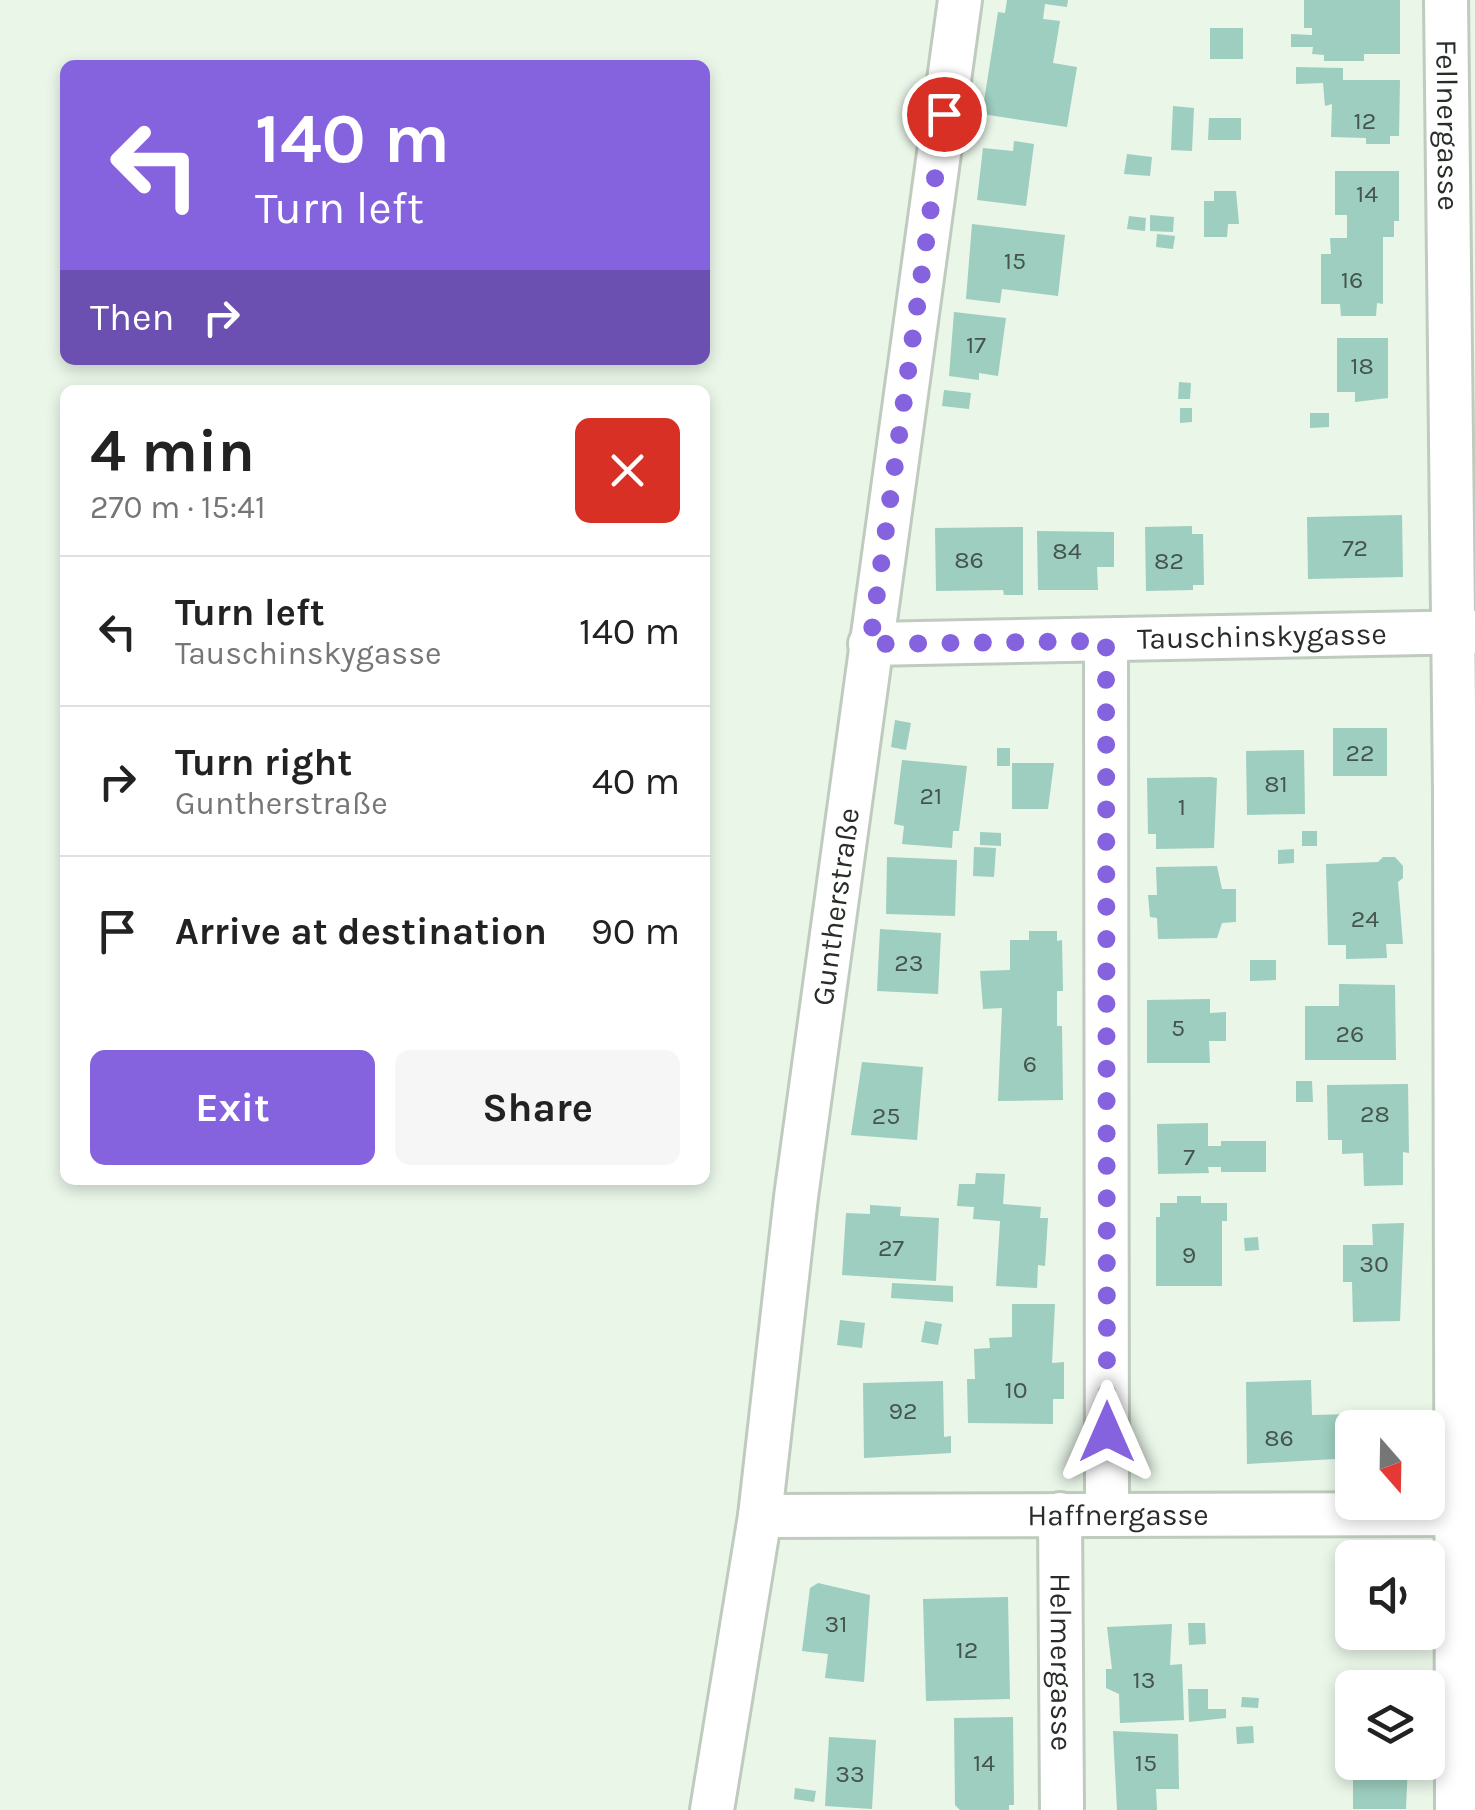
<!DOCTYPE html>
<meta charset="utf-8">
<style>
body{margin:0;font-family:Karla,sans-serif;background:#f6f6f6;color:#222;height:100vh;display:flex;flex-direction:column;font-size:38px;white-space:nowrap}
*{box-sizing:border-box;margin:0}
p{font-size:32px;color:#767676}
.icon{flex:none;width:55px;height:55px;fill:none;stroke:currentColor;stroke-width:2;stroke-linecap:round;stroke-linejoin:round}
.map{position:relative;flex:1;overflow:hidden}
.sheet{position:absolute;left:60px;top:385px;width:650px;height:800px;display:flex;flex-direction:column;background:#fff;border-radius:15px;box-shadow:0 5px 15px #0003}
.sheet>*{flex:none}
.top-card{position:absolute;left:60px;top:60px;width:650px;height:305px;border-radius:15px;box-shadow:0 5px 15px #0003;background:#8663de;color:#fff;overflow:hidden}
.needle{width:65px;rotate:160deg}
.buttons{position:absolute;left:1335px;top:1410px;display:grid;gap:20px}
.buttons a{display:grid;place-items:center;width:110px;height:110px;border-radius:15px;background:#fff;box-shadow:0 5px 15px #0003;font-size:50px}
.pin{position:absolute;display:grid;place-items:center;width:85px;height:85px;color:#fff;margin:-42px;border:5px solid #fff;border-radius:50%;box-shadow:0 2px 10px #0007}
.me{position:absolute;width:110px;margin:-55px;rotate:0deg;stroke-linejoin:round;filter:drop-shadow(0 0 8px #0008)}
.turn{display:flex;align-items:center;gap:35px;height:210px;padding:0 30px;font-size:45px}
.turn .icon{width:130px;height:130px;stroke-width:2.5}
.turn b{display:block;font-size:70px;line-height:85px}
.then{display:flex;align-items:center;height:95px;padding:0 30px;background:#0003;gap:20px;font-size:38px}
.round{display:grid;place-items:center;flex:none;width:105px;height:105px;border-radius:15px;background:#f6f6f6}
.overview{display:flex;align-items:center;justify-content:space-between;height:170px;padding:0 30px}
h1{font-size:60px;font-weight:700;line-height:75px}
.button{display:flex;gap:20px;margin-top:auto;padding:20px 30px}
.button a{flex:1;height:115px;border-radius:15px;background:#8663de;color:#fff;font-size:40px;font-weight:700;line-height:115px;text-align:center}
.button a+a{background:#f6f6f6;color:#222}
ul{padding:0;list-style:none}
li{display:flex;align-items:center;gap:30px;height:150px;padding:0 30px;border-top:2px solid #e0e0e0}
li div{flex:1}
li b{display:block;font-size:38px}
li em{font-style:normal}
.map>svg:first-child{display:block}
.building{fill:#9dcebf}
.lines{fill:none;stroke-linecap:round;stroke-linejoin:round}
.street-casing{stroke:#bfcbbe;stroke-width:48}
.street{stroke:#fff;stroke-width:42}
.route{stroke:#8663de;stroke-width:18;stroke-dasharray:0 32.4}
.labels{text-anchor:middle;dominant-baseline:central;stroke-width:8;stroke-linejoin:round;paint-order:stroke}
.number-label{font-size:25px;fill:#45554e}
.street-label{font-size:30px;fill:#282d28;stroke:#fff}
</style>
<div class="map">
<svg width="1475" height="1810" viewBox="0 0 1475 1810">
<rect width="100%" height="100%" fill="#e9f6e8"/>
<g class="building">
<polygon points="1007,0 1068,0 1067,7 1045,4 1043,19 1060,21 1053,63 1077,67 1067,127 982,114 998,12 1005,13"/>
<polygon points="1304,0 1400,0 1400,54 1364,54 1364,61 1324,61 1324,55 1312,54 1313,47 1291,47 1291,34 1312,35 1312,28 1304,28"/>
<rect x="1210" y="28" width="33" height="31"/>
<polygon points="1296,67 1343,68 1343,80 1400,80 1399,136 1390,136 1390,144 1366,144 1366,138 1331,137 1332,104 1325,106 1323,83 1296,84"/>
<polygon points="1173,106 1194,108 1192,151 1171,150"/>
<polygon points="1209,118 1241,118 1241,140 1208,140"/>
<polygon points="1014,141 1034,144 1026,206 977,200 983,148 1013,151"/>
<polygon points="1127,154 1152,157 1150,176 1124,174"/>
<polygon points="1335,171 1399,171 1399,221 1394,221 1394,237 1383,237 1383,304 1377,303 1376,316 1341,316 1340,304 1321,304 1321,254 1331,254 1330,238 1347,238 1347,215 1335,215"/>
<polygon points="1214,191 1236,191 1239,224 1228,224 1227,237 1204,237 1204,201 1214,201"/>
<polygon points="1150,215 1174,217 1173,232 1150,231"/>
<polygon points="1129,216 1146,218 1145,231 1127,229"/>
<polygon points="972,224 1065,235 1058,296 1002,289 1000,303 966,299"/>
<polygon points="1157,234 1175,236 1173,249 1156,247"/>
<polygon points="954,312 1006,318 998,376 979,373 979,380 949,376"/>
<polygon points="1337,338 1388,338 1388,398 1355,402 1355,392 1337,392"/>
<polygon points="1179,382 1191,383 1190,399 1178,399"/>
<polygon points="944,390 971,393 969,409 942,406"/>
<polygon points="1180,408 1192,408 1192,422 1180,423"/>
<polygon points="1310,413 1329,413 1329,427 1310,428"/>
<polygon points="1402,515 1403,577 1308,579 1307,517"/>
<polygon points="1192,526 1192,534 1203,534 1204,585 1193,585 1193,590 1146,591 1145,527"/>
<polygon points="1023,527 1023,595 1004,595 1003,590 936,591 935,528"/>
<polygon points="1037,531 1114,532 1114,567 1097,567 1098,590 1038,590"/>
<polygon points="895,720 911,723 906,750 891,747"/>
<rect x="1333" y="728" width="54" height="48"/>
<rect x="997" y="748" width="13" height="18"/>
<polygon points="1304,750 1305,814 1247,815 1246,751"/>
<polygon points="902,760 967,766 959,831 953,831 952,848 902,844 904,826 894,824"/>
<polygon points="1012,763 1054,763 1048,809 1012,809"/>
<polygon points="1211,777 1217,778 1214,848 1156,849 1156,834 1148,834 1147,778"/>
<rect x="1302" y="831" width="15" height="15"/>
<polygon points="980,832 1001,833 1001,846 980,845"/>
<polygon points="974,847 996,848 994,877 973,876"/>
<polygon points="1294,849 1294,863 1278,864 1278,850"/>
<polygon points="887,857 957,860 955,916 886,914"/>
<polygon points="1383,857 1395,857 1403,866 1403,878 1398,882 1403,944 1386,944 1387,958 1346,959 1346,945 1328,945 1326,864 1378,862"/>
<polygon points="1217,866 1222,889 1236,889 1236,922 1222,923 1217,938 1158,939 1157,918 1150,917 1148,895 1157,895 1156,867"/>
<polygon points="880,929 941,933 938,994 877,991"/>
<polygon points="1029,931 1057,931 1057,941 1062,940 1063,991 1057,991 1057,1026 1062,1026 1063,1100 998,1101 1002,1008 983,1009 980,971 1010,970 1010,940 1029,940"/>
<polygon points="1250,960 1276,960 1276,980 1250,981"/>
<polygon points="1339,984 1395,985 1396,1060 1305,1060 1305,1006 1339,1006"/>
<polygon points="1210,999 1210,1013 1226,1012 1226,1041 1209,1041 1210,1063 1147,1063 1147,1000"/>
<polygon points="862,1062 923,1067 917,1140 851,1135"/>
<polygon points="1296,1081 1312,1081 1313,1102 1296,1102"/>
<polygon points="1408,1084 1409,1153 1403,1152 1403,1185 1364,1186 1363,1153 1342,1154 1342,1140 1328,1140 1327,1085"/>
<polygon points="1208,1123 1208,1146 1221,1146 1221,1141 1266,1141 1266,1172 1221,1172 1221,1167 1208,1167 1209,1173 1158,1174 1157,1124"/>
<polygon points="976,1173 1005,1174 1003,1204 1041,1207 1040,1218 1048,1218 1045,1266 1038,1265 1037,1288 996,1286 1000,1221 973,1219 974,1207 957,1206 959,1184 975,1184"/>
<polygon points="1177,1196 1201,1196 1201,1203 1227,1203 1227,1221 1222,1221 1222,1286 1156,1286 1156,1217 1160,1217 1160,1203 1177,1203"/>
<polygon points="870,1205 901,1207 900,1216 939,1218 936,1281 842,1275 846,1213 870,1214"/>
<polygon points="1404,1223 1400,1321 1353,1322 1352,1282 1343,1282 1343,1245 1373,1245 1372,1224"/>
<polygon points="1258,1237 1259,1250 1245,1251 1244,1238"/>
<polygon points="892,1283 953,1286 953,1302 891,1298"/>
<polygon points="1012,1304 1055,1304 1052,1363 1064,1362 1064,1399 1053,1399 1053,1424 968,1423 967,1379 975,1379 974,1349 990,1348 989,1338 1012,1337"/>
<polygon points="840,1320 865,1323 862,1348 837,1345"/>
<polygon points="925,1321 942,1324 938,1345 921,1342"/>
<polygon points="1311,1380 1312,1415 1353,1414 1352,1458 1247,1464 1246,1382"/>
<polygon points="943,1381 944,1437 951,1436 951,1453 864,1458 863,1383"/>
<polygon points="818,1583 870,1595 864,1682 825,1678 828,1654 802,1651 810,1588"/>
<polygon points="1008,1597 1010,1699 926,1701 923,1599"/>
<polygon points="1188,1623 1205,1623 1206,1644 1189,1645"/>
<polygon points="1172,1624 1170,1665 1182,1664 1184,1720 1120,1723 1119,1694 1106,1688 1106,1669 1112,1669 1107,1627"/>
<polygon points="1188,1689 1208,1689 1208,1709 1226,1709 1226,1718 1189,1722"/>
<polygon points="1242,1697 1259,1698 1258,1708 1241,1707"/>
<polygon points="1013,1717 1014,1805 1009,1805 1009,1810 960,1810 955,1805 954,1718"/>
<polygon points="1253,1726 1254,1743 1237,1744 1236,1727"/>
<polygon points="1113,1731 1178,1734 1179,1789 1156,1789 1157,1810 1117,1810"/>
<polygon points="829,1737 876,1740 872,1809 825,1806"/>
<polygon points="1353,1762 1408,1762 1406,1809 1353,1809"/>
<polygon points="795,1788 816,1791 814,1802 794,1799"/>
</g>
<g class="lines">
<defs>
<g id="street">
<path id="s1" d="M1446,0L1455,792L1457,1810"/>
<polyline points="1106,641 1107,1512"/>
<path id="s2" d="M870,644L1475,632"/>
<path id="s3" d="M1060,1514L1062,1810"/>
<path id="s4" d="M760,1516L1475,1514"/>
<path id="s5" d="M712,1810L760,1516L796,1197L960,0"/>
</g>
</defs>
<use href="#street" class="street-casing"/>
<use href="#street" class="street"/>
</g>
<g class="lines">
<polyline class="route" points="944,114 870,644 1106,641 1107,1432"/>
</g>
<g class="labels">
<g class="number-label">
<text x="1365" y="120">12</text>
<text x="1367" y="193">14</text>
<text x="1015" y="260">15</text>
<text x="1352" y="279">16</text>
<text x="976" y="344">17</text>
<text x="1362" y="365">18</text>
<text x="1355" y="547">72</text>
<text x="1067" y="550">84</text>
<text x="969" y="559">86</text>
<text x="1169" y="560">82</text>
<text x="1360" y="752">22</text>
<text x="1276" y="783">81</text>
<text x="931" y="795">21</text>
<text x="1182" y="806">1</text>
<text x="1365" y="918">24</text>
<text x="909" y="962">23</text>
<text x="1178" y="1027">5</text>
<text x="1350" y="1033">26</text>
<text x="1030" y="1063">6</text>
<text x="1375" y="1113">28</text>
<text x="886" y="1115">25</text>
<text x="1189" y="1156">7</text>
<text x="891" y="1247">27</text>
<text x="1189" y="1254">9</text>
<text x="1374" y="1263">30</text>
<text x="1016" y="1389">10</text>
<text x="903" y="1410">92</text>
<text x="1279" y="1437">86</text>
<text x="836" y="1623">31</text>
<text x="967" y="1649">12</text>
<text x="1144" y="1679">13</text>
<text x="984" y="1762">14</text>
<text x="1146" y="1762">15</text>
<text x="850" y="1773">33</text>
</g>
<g class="street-label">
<text stroke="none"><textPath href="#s1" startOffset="125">Fellnergasse</textPath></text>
<text stroke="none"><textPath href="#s2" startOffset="392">Tauschinskygasse</textPath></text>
<text stroke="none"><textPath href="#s5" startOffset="912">Guntherstraße</textPath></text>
<text stroke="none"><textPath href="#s4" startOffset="358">Haffnergasse</textPath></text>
<text stroke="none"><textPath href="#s3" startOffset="148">Helmergasse</textPath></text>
</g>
</g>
</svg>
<div class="buttons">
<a><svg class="needle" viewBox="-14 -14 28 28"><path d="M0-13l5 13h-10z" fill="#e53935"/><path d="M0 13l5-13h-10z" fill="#767676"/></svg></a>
<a><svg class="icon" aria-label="sound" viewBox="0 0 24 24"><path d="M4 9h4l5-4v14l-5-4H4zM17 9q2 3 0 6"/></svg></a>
<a><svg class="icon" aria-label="layers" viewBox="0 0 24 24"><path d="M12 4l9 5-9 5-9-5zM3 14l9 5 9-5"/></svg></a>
</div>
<div class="pin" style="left:944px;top:114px;background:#d93025"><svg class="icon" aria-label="arrive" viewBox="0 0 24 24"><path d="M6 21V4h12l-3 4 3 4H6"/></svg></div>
<svg class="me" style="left:1107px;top:1432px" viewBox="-20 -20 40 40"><path d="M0-17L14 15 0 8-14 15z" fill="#8663de" stroke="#fff" stroke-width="4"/></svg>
<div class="top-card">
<div class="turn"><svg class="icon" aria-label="left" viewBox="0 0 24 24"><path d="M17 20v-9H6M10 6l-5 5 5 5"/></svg><div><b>140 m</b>Turn left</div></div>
<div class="then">Then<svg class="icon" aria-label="right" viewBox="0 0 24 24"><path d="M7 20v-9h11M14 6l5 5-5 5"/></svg></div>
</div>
<section class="sheet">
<div class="overview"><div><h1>4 min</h1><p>270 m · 15:41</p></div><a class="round" style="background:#d93025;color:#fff"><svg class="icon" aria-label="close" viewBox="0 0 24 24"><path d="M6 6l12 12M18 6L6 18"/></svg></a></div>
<ul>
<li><svg class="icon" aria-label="left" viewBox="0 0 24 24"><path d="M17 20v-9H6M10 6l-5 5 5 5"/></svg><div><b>Turn left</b><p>Tauschinskygasse</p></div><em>140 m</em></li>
<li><svg class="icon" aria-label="right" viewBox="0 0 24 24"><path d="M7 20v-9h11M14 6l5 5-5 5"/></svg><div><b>Turn right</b><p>Guntherstraße</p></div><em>40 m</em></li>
<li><svg class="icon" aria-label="arrive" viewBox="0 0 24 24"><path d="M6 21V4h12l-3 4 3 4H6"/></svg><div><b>Arrive at destination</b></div><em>90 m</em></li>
</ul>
<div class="button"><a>Exit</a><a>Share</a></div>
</section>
</div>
